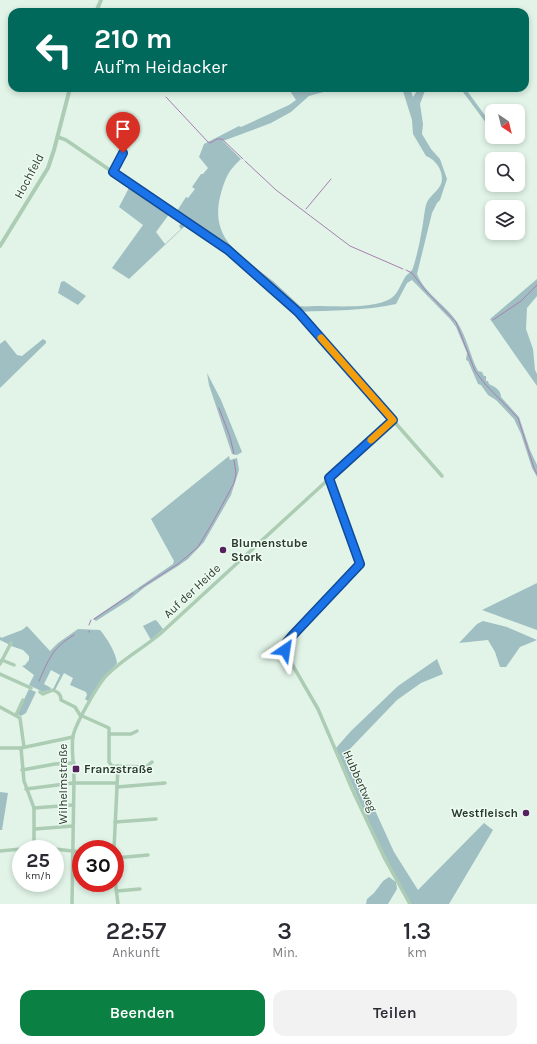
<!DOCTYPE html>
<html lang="de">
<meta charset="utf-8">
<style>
body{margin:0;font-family:Karla,sans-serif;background:#f2f2f3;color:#2b2b33;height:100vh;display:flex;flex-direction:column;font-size:15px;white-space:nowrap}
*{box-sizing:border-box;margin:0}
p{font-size:13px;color:#7c7c81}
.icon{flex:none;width:22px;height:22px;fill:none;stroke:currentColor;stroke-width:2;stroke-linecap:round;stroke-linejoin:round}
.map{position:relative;height:904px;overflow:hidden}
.side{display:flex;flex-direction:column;background:#fff;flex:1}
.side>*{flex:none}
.top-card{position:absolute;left:8px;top:8px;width:521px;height:84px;border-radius:12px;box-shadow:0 2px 6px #0003;background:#00695c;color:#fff;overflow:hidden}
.needle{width:26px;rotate:145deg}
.controls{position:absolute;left:485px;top:104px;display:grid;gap:8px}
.controls a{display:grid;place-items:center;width:40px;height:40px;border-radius:8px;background:#fff;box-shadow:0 2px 6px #0003;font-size:20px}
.speed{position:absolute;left:12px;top:840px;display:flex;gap:8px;font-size:20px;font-weight:700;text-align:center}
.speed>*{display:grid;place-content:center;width:52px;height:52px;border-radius:50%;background:#fff;box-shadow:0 2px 6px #0003;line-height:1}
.speed small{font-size:10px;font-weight:400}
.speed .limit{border:6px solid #d22;background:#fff;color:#111}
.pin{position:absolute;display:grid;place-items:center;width:34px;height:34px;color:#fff;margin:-41px -17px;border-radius:50% 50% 50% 0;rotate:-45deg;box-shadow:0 0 4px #0007}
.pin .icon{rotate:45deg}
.me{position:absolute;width:44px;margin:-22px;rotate:32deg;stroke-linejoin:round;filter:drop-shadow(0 0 3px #0008)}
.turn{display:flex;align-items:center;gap:14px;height:84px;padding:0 20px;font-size:18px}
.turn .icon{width:52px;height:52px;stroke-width:2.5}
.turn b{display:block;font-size:28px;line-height:34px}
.eta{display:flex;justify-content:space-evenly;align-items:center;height:68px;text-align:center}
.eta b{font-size:24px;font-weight:600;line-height:28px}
.primary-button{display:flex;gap:8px;margin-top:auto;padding:8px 20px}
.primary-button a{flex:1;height:46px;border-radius:12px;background:#0b8043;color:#fff;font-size:16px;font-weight:600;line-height:46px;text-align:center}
.primary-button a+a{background:#f2f2f3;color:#2b2b33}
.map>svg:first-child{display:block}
.green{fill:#a0bfc3}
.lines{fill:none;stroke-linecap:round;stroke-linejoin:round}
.stream{stroke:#a87fb1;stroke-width:1}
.minor{stroke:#acccb4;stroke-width:3.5}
.tertiary{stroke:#acccb4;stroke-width:4}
.route-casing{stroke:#114b97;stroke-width:10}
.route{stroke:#1a73e8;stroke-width:7}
.slow{stroke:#f59e0b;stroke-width:7}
.poi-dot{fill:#54205d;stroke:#eefbf2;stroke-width:1.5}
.labels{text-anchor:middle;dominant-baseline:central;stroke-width:3;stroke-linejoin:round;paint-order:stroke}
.street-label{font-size:12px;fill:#2b3b2c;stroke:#eefbf2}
.poi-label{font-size:12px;font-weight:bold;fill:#2b3b2c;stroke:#eefbf2;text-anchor:start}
</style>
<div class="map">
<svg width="537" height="904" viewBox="0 0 537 904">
<rect width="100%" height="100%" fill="#e1f4e7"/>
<g class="green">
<path d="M288,88H293L294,90L303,88H338L309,96L291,112L271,123L223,141L241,159C228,171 226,177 221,193C208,240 242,256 273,281C282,289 291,298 300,306C305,307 310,306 315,306C335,306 373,309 390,299C397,295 400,286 404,279C407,273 411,273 413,268C417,255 420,242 422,229C424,220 424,210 427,202C431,194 442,189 442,179C442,169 435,159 426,156L413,134L412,120L402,88H410L413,97L419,88H426L420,104L423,124L422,134L431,149L440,159L447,179L440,200L437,203L432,213L417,274C425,294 445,304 457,322C467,337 470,356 478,371L482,372L484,376H486V381H488L489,384C495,387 501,390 501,397L519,417L530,450L537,465V477L532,468L521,434L514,419L496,400L488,395L481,385L478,384L468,361L466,360L467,353L456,327L450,319L412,280L407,283L396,304C365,311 332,310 299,312L229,250L177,215V211L186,197L188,198L195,189L192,187L201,174H203L208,168L199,157L204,144L239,126L241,127L289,105L296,100Z"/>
<polygon points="460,88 465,88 492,125 492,131"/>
<polygon points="114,122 132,132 127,141 109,131"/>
<polygon points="130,186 170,213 156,232 165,244 181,229 179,226 182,222 186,225 129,279 112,268 143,225 119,207"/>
<polygon points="537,279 537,296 527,308 526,329 533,349 535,370 537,374 537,386 490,319"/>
<polygon points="64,281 86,296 78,305 58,293 61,282"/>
<polygon points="43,339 46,341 46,343 0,388 0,344 5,340 17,355 22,356"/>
<polygon points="207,373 221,400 242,452 237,455 232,454 209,385"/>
<polygon points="229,456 230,460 237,458 239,470 231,495 204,542 188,559 178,566 145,587 129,600 96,621 93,619 173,564 174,561 151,519"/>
<polygon points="537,583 537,630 482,610"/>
<polygon points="155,620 157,621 163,629 151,640 143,626"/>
<polygon points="483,621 507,627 537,640 520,647 506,667 500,667 495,652 488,640 459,643 477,624"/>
<path d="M27,626L50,651L58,643L78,629L100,630C107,638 116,653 117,663L88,701L85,699L87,695L86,692L70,685L73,678L64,673L55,690L53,689L60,675L51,670L44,684L51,688L50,690L43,692L29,685L34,675L22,666L25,665L29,660V656L23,650L8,645V644L0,640V636L1,638L22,630Z"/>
<path d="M437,659L443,674L421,683L397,700L348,751L394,852L418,890L484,823L493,830L449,904H410C383,854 359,801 336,748L351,731L398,686Z"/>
<polygon points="29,689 36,692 26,713 21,716 17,714"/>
<polygon points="0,792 8,793 2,830 0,830"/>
<polygon points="389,877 396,882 397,889 388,904 366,904 367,899 374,893 383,881"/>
</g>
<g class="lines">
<g class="stream">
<polyline points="166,97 208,142 210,143 217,139 222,139 243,159"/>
<polyline points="245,161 276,190 350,246 403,269"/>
<polyline points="306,209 331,179"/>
<polyline points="406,270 412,273 425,290 456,322 475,371 485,384 518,418 534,468 537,474"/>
<polyline points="493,320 521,301 537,285"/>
<polyline points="219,408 230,437 234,454"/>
<polyline points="139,589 178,564 198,547 214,520 234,483 236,474 234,460"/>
<polyline points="94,619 133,593"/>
<polyline points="89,625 91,620"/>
<polyline points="89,632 89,631"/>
<path d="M39,681C49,659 52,648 74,635"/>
</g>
<g class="minor">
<polyline points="58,137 66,140 228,251 298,312 442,476"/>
<polyline points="113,172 123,153"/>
<polyline points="329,478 360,564 286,643 285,652 318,709 353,791 385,859 410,904"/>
<polyline points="2,660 14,665"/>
<polyline points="0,664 11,643"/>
<polyline points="0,674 31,688"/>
<path d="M40,692L43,694L53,690C58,692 61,694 61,700L75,707L80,715L109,728V762L112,766L146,767L152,762"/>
<polyline points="0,707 20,718 24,747"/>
<polyline points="16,715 23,700"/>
<polyline points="110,734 131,734 137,731"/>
<polyline points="0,748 21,748 73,737"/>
<polyline points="21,748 24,781 34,808 34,849"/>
<polyline points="22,770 55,764 74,763"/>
<polyline points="117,787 165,783"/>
<polyline points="26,789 73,783 116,783"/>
<polyline points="34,808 73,805"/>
<polyline points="115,822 156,819"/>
<polyline points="35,829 73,826"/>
<polyline points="55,849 81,852"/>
<polyline points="114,849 118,766"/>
<polyline points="0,851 21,849"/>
<polyline points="115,858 148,855"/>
<polyline points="115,880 118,904"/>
<polyline points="117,891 140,889"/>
<path d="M72,904C73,862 73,820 74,779C74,766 71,748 73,736C76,723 96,688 105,677C121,660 142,649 160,634L393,420"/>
</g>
<g class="tertiary">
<polyline points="96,12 101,0"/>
<polyline points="0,246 48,168 54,150 70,88"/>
</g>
</g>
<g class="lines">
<defs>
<polyline id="route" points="123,153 113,172 228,250 298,312 393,420 329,478 360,564 292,636 286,643 285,650"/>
</defs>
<use href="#route" class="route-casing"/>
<use href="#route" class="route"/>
<polyline class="slow" points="321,338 393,420 371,440"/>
</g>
<g class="poi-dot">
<circle cx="223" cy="550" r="4"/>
<rect x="72" y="765" width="8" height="8" rx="2"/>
<circle cx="526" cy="813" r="4"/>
</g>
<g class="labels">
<g class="street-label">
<text transform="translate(29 176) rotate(-62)">Hochfeld</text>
<text transform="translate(192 591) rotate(-43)">Auf der Heide</text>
<text transform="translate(360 781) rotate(66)">Hubbertweg</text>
<text transform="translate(63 784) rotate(-90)">Wilhelmstraße</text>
</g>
<g class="poi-label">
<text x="231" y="543">Blumenstube<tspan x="231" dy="14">Stork</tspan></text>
<text x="84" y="769">Franzstraße</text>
<text x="518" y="813" text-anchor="end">Westfleisch</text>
</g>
</g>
</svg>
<div class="controls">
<a><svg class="needle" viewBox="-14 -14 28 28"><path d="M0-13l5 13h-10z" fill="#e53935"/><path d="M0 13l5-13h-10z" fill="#7c7c81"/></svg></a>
<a><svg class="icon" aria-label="search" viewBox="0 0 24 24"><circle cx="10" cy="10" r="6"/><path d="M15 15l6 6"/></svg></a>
<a><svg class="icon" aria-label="layers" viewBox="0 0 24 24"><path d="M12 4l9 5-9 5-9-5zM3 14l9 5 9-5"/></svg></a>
</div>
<div class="speed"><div>25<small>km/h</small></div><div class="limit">30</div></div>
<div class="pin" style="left:123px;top:153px;background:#d93025"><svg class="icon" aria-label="arrive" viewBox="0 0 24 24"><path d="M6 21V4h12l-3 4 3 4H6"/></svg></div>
<svg class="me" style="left:285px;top:650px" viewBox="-20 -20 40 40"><path d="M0-17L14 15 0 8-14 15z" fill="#1a73e8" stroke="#fff" stroke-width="4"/></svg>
<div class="top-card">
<div class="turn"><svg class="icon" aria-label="left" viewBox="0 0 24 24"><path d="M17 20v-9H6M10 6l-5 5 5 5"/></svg><div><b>210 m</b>Auf'm Heidacker</div></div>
</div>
</div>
<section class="side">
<div class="eta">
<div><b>22:57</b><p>Ankunft</p></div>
<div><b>3</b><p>Min.</p></div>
<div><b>1.3</b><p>km</p></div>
</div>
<div class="primary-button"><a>Beenden</a><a>Teilen</a></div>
</section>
